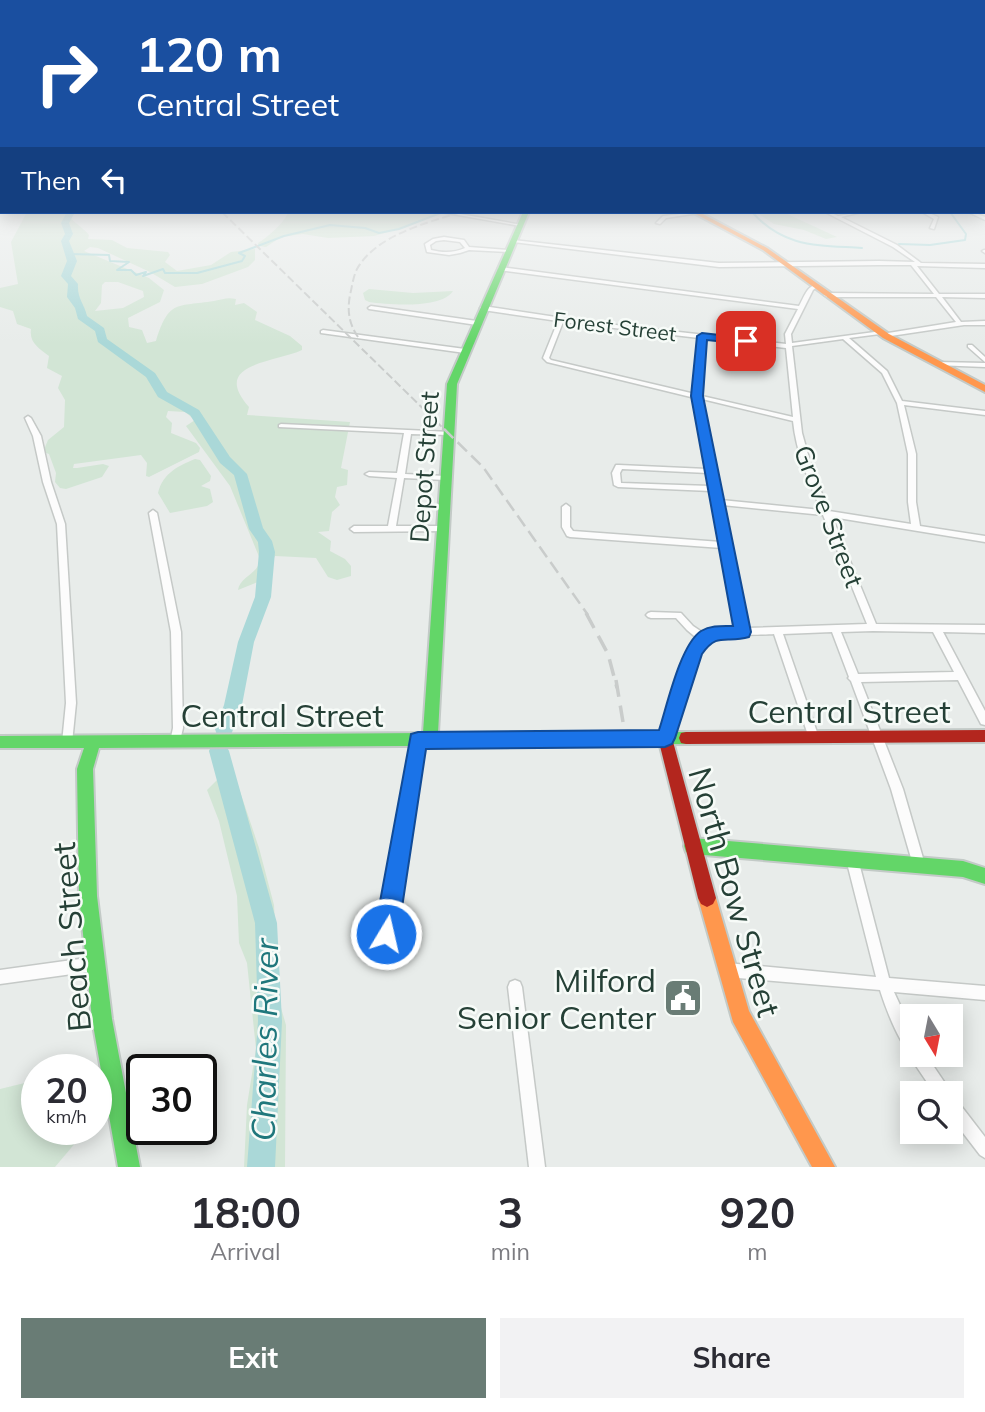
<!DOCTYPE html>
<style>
body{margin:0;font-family:Mulish,sans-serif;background:#f2f2f3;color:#2b2b33;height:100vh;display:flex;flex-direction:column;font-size:26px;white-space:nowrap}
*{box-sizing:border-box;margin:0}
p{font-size:23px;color:#7c7c81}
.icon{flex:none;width:38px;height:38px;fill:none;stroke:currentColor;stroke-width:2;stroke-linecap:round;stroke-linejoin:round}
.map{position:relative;height:1167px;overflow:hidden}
.drawer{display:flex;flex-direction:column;background:#fff;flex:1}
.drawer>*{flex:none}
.guide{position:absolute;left:0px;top:0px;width:985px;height:214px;box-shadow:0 4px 18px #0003;background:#1a4fa0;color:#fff;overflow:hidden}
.needle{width:46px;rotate:170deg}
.fabs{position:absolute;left:900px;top:1004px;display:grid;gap:14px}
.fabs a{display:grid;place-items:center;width:63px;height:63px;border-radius:0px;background:#fff;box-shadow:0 4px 18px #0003;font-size:35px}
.speed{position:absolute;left:21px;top:1054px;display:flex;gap:14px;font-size:35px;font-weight:700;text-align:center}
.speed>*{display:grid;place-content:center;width:91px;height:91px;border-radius:50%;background:#fff;box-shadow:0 4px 18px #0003;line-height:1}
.speed small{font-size:18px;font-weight:400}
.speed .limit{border:4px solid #111;border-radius:10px;background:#fff;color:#111}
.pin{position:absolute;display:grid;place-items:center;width:60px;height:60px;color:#fff;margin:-30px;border-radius:14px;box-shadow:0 4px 10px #0006}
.me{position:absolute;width:77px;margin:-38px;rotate:9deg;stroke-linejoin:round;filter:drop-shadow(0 0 5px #0008)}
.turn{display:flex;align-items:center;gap:24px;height:147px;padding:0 21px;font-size:32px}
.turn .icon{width:91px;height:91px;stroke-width:2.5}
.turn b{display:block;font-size:49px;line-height:60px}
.then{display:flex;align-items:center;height:66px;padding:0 21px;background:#0003;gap:14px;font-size:26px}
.eta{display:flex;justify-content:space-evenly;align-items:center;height:119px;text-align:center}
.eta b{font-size:42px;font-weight:700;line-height:49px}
.action{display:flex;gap:14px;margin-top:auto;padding:14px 21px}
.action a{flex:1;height:80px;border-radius:0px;background:#697c75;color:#fff;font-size:28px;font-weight:700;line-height:80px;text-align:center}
.action a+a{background:#f2f2f3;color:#2b2b33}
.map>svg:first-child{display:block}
.green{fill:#d2e5d5;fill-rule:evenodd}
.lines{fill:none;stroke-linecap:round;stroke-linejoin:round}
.stream{stroke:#aad8d8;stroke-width:2}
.river{fill:#aad8d8;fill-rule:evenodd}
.street-casing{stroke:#c5c9c7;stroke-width:3}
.fast-casing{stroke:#c3cac7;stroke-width:4}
.slow-casing{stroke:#c3cac7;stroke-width:4}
.jam-casing{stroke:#c3cac7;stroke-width:4}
.street{fill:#fcfcfc;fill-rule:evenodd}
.fast{fill:#63d668;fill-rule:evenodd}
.slow{fill:#ff974d;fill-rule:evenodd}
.jam{fill:#b3261e;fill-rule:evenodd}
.rail-far2{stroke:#c9cccb;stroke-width:2;stroke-dasharray:8 3.5;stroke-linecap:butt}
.rail-far1{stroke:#c9cccb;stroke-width:2.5;stroke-dasharray:13 6;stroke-linecap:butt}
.rail{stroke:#c9cccb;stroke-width:3.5;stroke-dasharray:17 9;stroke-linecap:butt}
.route{fill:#1a73e8;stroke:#114b97;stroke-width:2}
.labels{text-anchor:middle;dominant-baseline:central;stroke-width:5;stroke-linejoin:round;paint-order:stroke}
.far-street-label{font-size:21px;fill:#254036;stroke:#f7fbf8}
.street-label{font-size:26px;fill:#254036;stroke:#f7fbf8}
.near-street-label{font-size:32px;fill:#254036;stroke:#f7fbf8}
.near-poi-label{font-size:32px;fill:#254036;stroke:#f7fbf8;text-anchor:end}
.near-water-label{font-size:33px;font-style:italic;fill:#1f777c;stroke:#f7fbf8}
</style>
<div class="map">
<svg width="985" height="1167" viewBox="0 0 985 1167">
<rect width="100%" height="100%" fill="#e8ecea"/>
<g class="green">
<path d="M27,212H67C69,220 83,227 89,235L88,239L112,240L127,248L168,252L170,255L165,262L177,271L211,265L231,252L255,249V260L248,267L202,284L175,287L150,272L98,248L90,247L84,251L149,278L164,290L160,302L128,318L129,327L142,330L147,343L156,341C169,299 177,307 214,301C223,299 228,297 236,299L235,305L244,303L257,312L255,320L290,336L302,346V350C274,363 210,363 249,407L247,415L350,422L341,468L348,470L347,485L337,487L335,497L340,505L332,512L329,531L318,532L331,541L330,551L345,559L351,566V576L337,580L328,577L316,558L275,556L272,561L270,577L238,590C240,576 259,574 260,559L230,486L186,426L195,420L185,412L168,411L166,417L172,423L171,433L196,443L200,448L199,452L149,477L146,476L147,463L141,455L74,464L73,468H77L103,464L109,466L102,477L66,489L60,488L55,482L56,473L49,454L43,452L48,440L64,427L65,400L58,388L62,376L47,368L49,356C39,348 29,343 31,329L17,324L13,311L0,307V288L18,284L11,242ZM105,282H118L143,291L144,297L123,308L95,311L101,303L102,285Z"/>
<path d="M284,212H429L428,213L437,214L412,225L374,236L328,238L303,234L281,237L266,247L259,246L258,243C269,236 283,224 288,213Z"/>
<polygon points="760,212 783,212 837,237 826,239 804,230 774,224 760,215"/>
<path d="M369,289L413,293L453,291C441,309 390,305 369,302L365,300L363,293Z"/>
<path d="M195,459L200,460L211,476L210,481L201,486L210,489L213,502L207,506L170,513L158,493C163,473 178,466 195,459Z"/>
<polygon points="217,747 227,753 259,848 274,905 279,1001 286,1025 285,1167 244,1167 247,1105 256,1049 247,963 239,943 237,896 219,821 207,790 219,778 209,750"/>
<polygon points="37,1080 37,1129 87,1129 55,1167 0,1167 0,1089"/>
</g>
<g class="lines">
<g class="stream">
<path d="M752,212C784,248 817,245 862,248"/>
<polyline points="899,244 930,245 965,240 966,234 950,212"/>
<polyline points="70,254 109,255 110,261 129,262 117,270 131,270 136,275 146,272 143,276 163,269 165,273 197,273 242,261 245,256 239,253 284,236 330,225 365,228 379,233 399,229 443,212"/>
</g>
<g class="river">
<path d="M67,212H75L69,223L73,234L69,241L77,261L71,276L78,284C77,298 84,303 87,316L104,328L107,339L155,373L167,392L199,410L230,457L247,474L263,528L272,541L275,552L271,597L254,642L242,705L231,735L224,737L217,735L215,729L224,705L238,642L255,597L259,552L258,542L249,529L234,475L220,463L190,415L158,397L146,377L98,342L95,331L78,319L75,308L67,297L68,284L61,276L67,261L61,241L65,234L61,223Z"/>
<polygon points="219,743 226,745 229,751 277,923 282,1021 275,1167 247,1167 258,1021 255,923 209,751 212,745"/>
</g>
<defs>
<g id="street">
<rect x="984" y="187" width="1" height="3"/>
<polygon points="2,193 2,197 0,197 0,194"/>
<rect x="984" y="202" width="1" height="2"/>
<polygon points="441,212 449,212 522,225 520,226"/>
<polygon points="696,212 699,213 666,218 660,224 656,223 663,216"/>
<polygon points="825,212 830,212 838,216 861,212 841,217 897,245 921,263 985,264 985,268 917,266 939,294 985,294 985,298 942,297 961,322 985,321 985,325 964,325 884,337 882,336 882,334 956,322 936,297 827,297 824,295 827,293 934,294 911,265 879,265 719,267 513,242 511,241 513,240 719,263 879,261 915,262 893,247"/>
<polygon points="922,212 927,212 938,217 934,229 930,228 934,219"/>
<polygon points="968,212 973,212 985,217 985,220"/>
<path d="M444,237L464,240L469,247L508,250L510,251L508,252L469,250L460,253L449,255L427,252L425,244L433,239ZM444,240L460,242L465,248C454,253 443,253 431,250L430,245L436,241Z"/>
<polygon points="984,250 985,250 985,253 982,251"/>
<path d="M500,267L799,306C804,298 807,285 817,285L818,286L813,290L791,334L792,343L882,331L883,332L880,334L849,338L887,371L902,401L985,411V415L904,405L916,454V502L920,526L985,536V542L832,517L876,624L985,625V633L943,632L985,711V725L981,724L958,680L861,682L903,789L925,865L923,869L919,871L915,869L913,865L891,789L851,681L848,678L849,677L832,632L783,634L819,738L818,741L814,743L810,741L809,738L774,634C763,635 721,634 714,638C691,649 677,715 670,738L669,741L665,743L661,741L660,738C670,704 678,668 699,640L687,630L676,618H651L648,617L646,615L648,613L651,612L681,613L693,626L705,634L713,629H738L722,548L570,537L567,536L562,527V507L566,504L570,507V527L573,531L721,542L711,491L618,487L614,485L612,473L616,465H619L707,469L695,406V398L547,362L543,358L558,321L483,310L480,308L483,306L589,322L786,344L785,334L798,309L498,270V268ZM563,322L699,338L695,394L551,360L549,358ZM705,339L786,348L793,417L702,396ZM843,339L882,373L897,403L908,454V502L911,524L829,511L812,469L802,433L792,346ZM702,399L793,421C796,452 809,481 821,510L721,500L701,406ZM622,469L708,473L710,486L621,483L620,473ZM722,505L823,515L867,624L747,628ZM873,631L933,632L954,672L858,674L841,632Z"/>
<polygon points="371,306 477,321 480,323 477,325 369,309 368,308"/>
<polygon points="323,330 465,349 468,351 465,353 321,333 321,331"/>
<polygon points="968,345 972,345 985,357 985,362 968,347"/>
<polygon points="937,362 985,363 985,367 935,365 934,364"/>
<polygon points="28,416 31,418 41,436 51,482 65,524 76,703 72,743 71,746 67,748 63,746 62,743 66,703 57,524 43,482 33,436 25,418"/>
<polygon points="281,424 450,432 452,433 448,435 411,434 405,474 445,476 449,478 445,480 404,478 396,526 442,526 445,527 446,529 445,531 354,532 350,529 354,526 388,526 397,478 369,476 365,474 369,472 397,473 404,433 279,427 279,425"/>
<polygon points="153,510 157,513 181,632 183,728 179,745 175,747 171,745 170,742 173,728 171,632 149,513"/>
<polygon points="418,735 422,737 423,740 392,934 391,939 386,940 381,939 380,934 413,740 414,737"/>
<path d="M852,853L856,855L858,859L889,978L985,986V1000L894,992L912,1031V1055H926L949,1089L951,1094V1096L955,1098L985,1137V1158L980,1155L950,1116V1094H935L912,1060L910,1055L911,1053C899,1044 885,1006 880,990L727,977L722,975L720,970L722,965L727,963L876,977L846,859L848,855Z"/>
<polygon points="94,957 99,959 101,964 99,969 94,971 0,984 0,970"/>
<polygon points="515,980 520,982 522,987 545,1167 529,1167 508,987 510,982"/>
</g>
<g id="fast">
<polygon points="523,212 529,212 457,384 438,733 686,732 691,733 693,738 691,743 686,744 99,748 93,769 97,896 112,1019 140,1167 118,1167 92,1019 79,896 77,769 84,748 0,748 0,736 423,733 447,384"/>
<polygon points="692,838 963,861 985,868 985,884 963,877 692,854 686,852 684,846 686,840"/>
</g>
<g id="slow">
<polygon points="692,212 699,212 767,248 889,334 985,385 985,392 883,338 763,250"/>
<polygon points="707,889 713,892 716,898 749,1011 835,1167 812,1167 733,1022 698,898 701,892"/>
</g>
<g id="jam">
<polygon points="985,730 985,742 686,744 681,743 679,738 681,733 686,732"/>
<polygon points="665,732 670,733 672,738 716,898 713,904 707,907 701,904 698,898 658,738 660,733"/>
</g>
</defs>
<use href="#street" class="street-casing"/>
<use href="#fast" class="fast-casing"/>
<use href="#slow" class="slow-casing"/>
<use href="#jam" class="jam-casing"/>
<use href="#street" class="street"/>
<use href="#fast" class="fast"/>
<use href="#slow" class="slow"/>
<use href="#jam" class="jam"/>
<g class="rail-far2">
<polyline points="222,212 446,431"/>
<path d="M358,337C349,324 347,311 350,295C352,287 353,277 357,269C376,235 427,223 461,212"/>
</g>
<polyline class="rail-far1" points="444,429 483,467 588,615"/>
<g class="rail">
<polyline points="586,613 608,654 617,688"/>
<polyline points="616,680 623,722"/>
</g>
</g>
<linearGradient id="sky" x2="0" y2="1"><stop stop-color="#8fc2e2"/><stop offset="0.53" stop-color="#f5f6f6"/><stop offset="1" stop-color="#f5f6f6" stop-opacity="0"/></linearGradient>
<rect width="985" height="344" fill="url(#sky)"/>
<path class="route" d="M702,333L746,338L751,341L746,344L707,340L703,396L751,632L749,637C726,644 718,631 702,654L675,738L672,744L665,747L426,749L398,934L394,942L386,946L378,942L374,934L411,734L418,732L659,730C667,706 680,645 701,631C711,625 722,626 733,626L691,396L697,336Z"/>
<defs>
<symbol id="civic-square" viewBox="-11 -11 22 22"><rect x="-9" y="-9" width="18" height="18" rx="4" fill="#697c75" stroke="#f7fbf8"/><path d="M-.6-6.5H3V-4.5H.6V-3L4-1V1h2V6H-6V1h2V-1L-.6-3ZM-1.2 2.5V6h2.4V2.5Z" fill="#fff"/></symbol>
</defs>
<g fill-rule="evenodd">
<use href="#civic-square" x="661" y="976" width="44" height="44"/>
</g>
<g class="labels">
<g class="far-street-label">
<text transform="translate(615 326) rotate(7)">Forest Street</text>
</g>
<g class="street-label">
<text transform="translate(424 467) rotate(-86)">Depot Street</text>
<text transform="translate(829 516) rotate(69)">Grove Street</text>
</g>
<g class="near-street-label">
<text x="849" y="711">Central Street</text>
<text x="282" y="715">Central Street</text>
<text transform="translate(735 892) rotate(74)">North Bow Street</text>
<text transform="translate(71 937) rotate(-95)">Beach Street</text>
</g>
<g class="near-poi-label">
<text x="656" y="980">Milford<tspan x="656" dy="37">Senior Center</tspan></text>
</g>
<g class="near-water-label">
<text transform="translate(264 1040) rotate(-89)">Charles River</text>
</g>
</g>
</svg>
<div class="fabs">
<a><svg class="needle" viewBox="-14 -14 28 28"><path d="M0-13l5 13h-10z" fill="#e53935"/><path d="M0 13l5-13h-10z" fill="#7c7c81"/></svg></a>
<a><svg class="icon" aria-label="search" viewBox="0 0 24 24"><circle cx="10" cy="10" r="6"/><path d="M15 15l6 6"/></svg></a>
</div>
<div class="speed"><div>20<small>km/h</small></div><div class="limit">30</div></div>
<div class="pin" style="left:746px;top:341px;background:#d93025"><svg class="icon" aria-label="arrive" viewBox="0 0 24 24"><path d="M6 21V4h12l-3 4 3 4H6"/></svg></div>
<svg class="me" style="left:386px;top:934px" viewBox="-20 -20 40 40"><circle r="17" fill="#1a73e8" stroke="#fff" stroke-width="3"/><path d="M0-11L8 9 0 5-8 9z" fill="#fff"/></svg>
<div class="guide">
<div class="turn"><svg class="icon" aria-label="right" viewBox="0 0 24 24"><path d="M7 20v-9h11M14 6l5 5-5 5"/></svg><div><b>120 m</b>Central Street</div></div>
<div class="then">Then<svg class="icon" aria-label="left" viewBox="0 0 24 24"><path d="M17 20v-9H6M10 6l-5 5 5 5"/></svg></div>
</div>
</div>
<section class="drawer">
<div class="eta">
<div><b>18:00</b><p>Arrival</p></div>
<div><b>3</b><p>min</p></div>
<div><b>920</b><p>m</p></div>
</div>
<div class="action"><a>Exit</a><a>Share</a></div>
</section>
